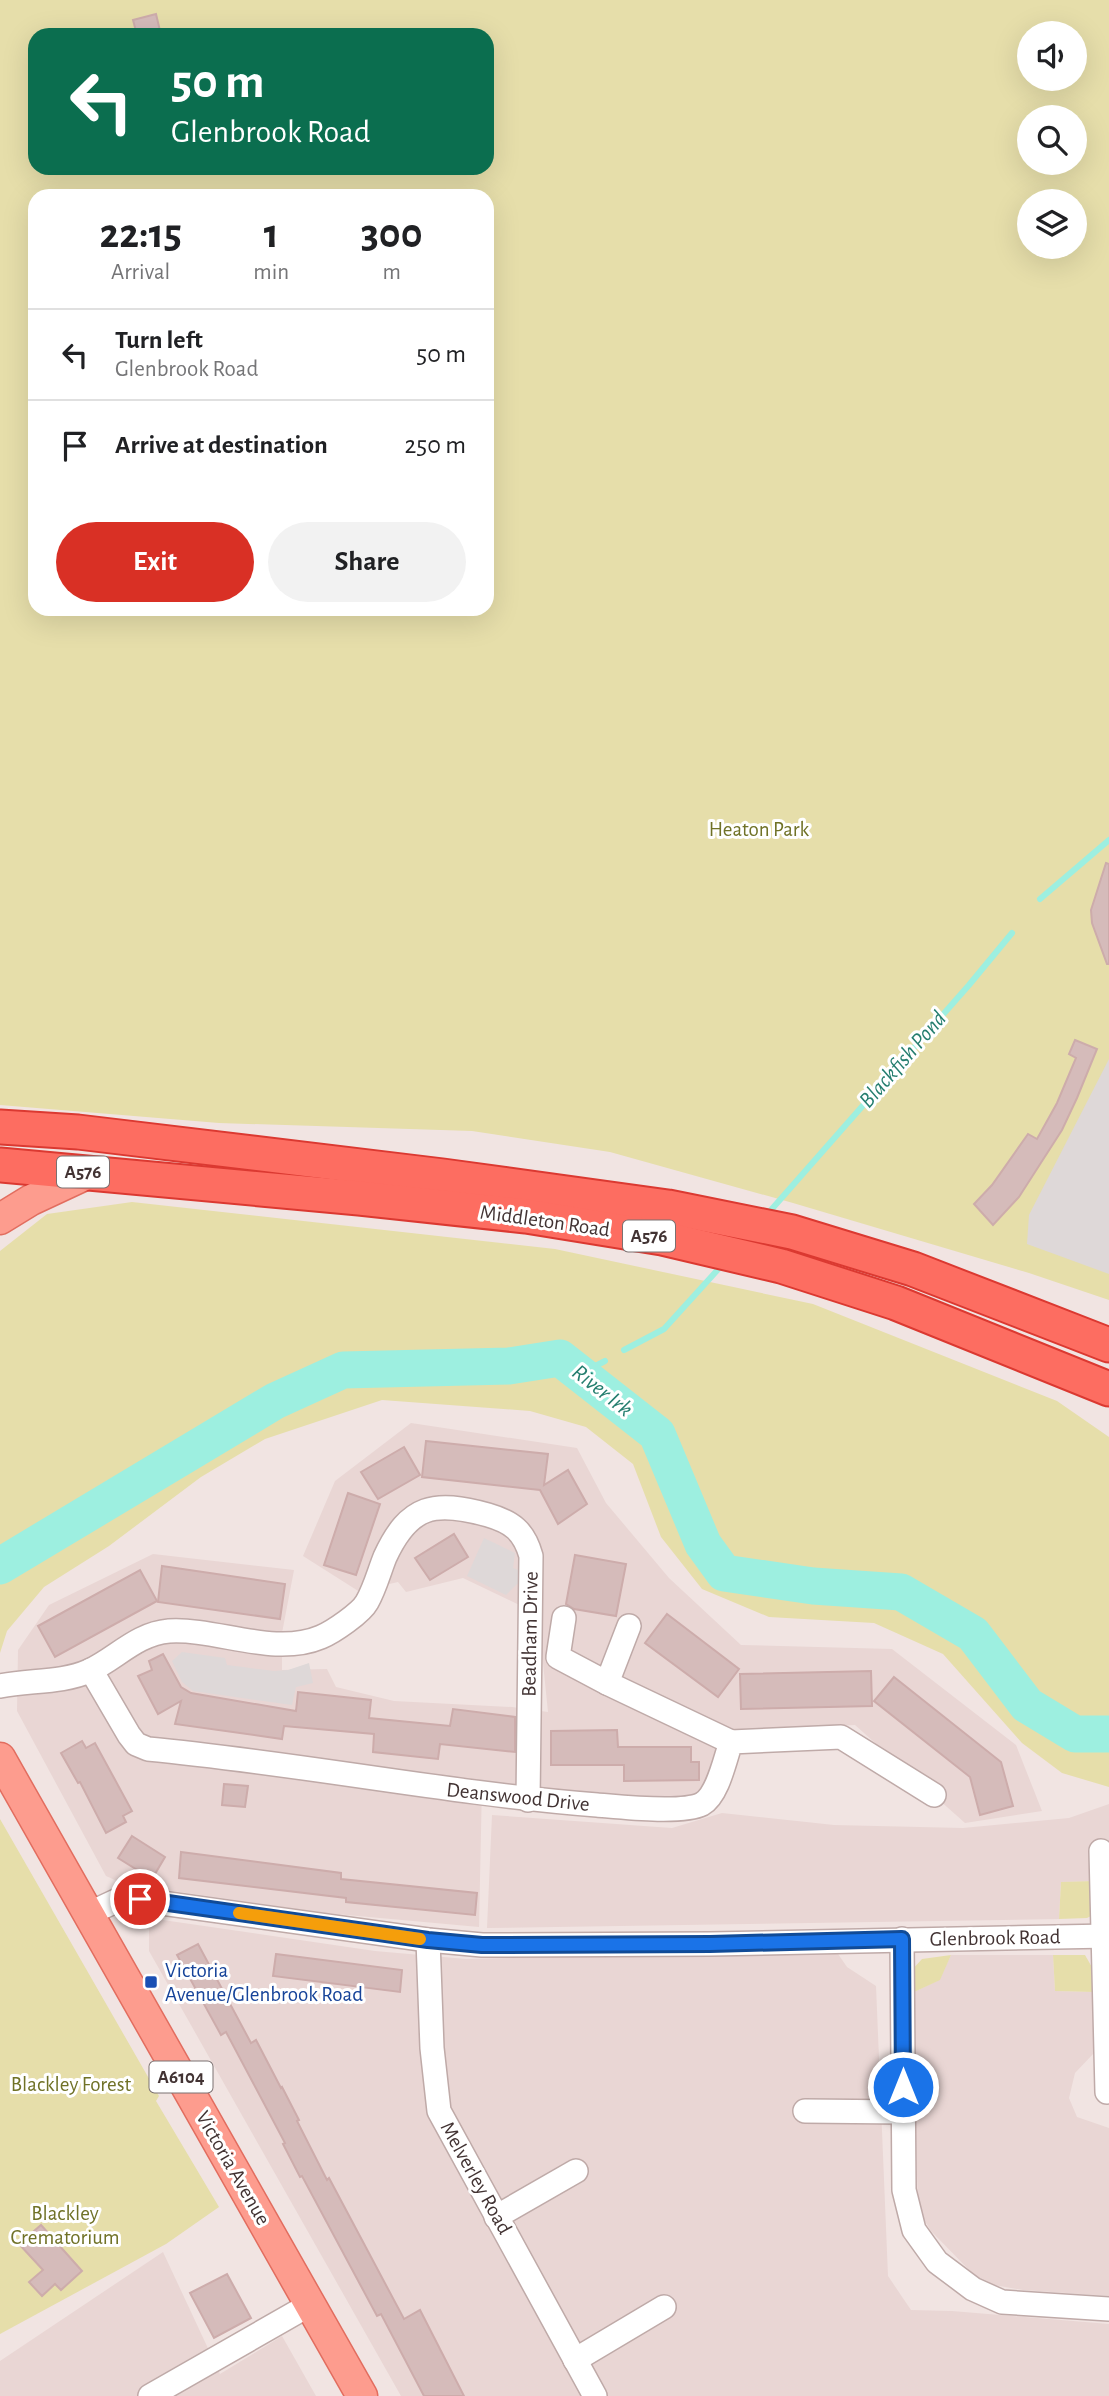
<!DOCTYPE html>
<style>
body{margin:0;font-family:"Alegreya Sans",sans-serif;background:#f2f2f2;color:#202124;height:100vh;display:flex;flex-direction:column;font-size:26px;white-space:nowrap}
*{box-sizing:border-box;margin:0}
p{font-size:23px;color:#757577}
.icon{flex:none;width:38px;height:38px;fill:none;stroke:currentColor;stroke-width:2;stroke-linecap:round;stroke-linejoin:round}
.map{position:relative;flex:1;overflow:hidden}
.side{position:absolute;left:28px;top:189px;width:466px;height:427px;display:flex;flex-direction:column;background:#fff;border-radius:21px;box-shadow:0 7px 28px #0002}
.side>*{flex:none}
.banner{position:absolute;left:28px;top:28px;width:466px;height:147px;border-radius:21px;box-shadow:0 7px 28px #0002;background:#0b6e4f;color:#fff;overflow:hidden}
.controls{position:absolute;left:1017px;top:21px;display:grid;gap:14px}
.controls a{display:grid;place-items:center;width:70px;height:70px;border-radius:50%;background:#fff;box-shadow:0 7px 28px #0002;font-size:35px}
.pin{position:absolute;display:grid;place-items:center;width:60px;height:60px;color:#fff;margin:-30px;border:4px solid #fff;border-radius:50%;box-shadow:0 2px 7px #0007}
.me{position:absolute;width:77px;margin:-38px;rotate:0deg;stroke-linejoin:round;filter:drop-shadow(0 0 5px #0008)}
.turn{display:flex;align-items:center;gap:24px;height:147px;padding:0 28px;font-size:32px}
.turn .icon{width:91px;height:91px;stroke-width:2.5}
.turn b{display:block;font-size:49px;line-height:60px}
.eta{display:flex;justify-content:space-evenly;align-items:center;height:119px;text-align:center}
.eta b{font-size:42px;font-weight:700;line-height:49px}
.action{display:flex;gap:14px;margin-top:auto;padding:14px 28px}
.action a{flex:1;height:80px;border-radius:42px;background:#d93025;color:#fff;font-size:28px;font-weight:700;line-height:80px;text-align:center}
.action a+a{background:#f2f2f2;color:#202124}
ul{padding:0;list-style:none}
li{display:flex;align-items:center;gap:21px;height:91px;padding:0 28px;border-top:2px solid #e0e0e0}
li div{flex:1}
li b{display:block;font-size:26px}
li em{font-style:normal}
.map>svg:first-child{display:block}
.residential{fill:#e9d6d4}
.green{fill:#e6deaa;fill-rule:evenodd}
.parking{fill:#ded8d8}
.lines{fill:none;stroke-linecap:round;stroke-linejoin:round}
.stream{stroke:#9defe0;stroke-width:6}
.river{stroke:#9defe0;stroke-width:37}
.building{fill:#d5bbba;stroke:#cdacab;stroke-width:2}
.minor-casing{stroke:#bfaaa8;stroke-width:26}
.major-casing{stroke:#e26d5f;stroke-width:33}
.highway-casing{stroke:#db3931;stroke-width:37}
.minor{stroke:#fff;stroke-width:23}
.major{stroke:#fd9c8e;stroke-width:30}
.highway{stroke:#fd6d61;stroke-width:33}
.route-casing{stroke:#114b97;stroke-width:18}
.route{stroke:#1a73e8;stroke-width:12}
.slow{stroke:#f59e0b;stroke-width:12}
.transit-dot{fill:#1a4fb4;stroke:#fff;stroke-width:2.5}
.labels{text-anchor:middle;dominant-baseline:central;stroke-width:6;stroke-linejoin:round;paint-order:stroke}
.shield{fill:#fff;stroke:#7b7070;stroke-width:2}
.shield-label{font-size:19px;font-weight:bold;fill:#423333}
.park-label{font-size:21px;fill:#707227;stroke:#fff}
.street-label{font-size:21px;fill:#423333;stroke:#fff}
.transit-label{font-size:21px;fill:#164399;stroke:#fff;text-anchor:start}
.water-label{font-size:23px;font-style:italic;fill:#257e6f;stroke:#fff}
</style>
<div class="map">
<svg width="1109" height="2396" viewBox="0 0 1109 2396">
<rect width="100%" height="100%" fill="#f1e4e2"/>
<g class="residential">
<polygon points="411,1423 577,1448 606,1503 669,1578 741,1645 892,1649 1016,1745 1042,1811 965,1823 855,1725 733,1730 711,1768 701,1796 620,1798 482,1784 479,1927 325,1913 124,1884 106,1876 17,1711 18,1650 49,1605 153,1554 294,1570 282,1633 282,1670 327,1669 336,1687 394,1701 512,1707 548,1712 538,1614 463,1578 406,1592 398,1582 368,1589 363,1594 303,1556 335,1481"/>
<polygon points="1109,1804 1109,1881 1061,1882 1059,1919 487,1928 492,1815 672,1828 722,1813 834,1825 963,1828 1069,1818"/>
<polygon points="149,1918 375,1951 466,1959 836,1951 847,1967 876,1986 888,2276 911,2310 952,2311 1109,2324 1109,2396 401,2396 149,1951"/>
<polygon points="951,1955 1053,1955 1055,1991 1094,1992 1094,2053 1075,2073 1069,2098 1077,2117 1109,2128 1109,2296 1023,2290 994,2285 975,2276 931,2231 918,2210 912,1993 939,1980"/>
<polygon points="163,2252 220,2374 282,2336 316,2396 0,2396 0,2361"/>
</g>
<g class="green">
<path d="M0,0H1109V1300L1029,1273L793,1203L610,1152L472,1131L219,1123L0,1105ZM1029,33H1074V79H1029ZM35,35H486V168H35ZM1029,117H1074V163H1029ZM35,196H486V609H35ZM1029,201H1074V247H1029Z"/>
<polygon points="132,1202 555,1249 813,1304 1057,1401 1109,1437 1109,1787 1062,1773 1022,1743 943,1654 874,1623 769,1617 702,1589 661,1537 633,1464 586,1427 530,1411 382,1400 265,1439 201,1477 109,1546 44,1587 7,1631 0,1653 0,1251 47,1214"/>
<polygon points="0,1819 159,2096 156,2101 219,2207 166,2244 0,2334"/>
<polygon points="1095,1881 1095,1914 1087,1918 1059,1919 1061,1882"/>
<polygon points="951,1955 940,1980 912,1993 911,1971 922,1959"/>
<polygon points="1053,1955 1085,1955 1093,1969 1094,1992 1055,1991"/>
</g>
<g class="parking">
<polygon points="1109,1059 1109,1274 1027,1244 1029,1215"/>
<polygon points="484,1538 515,1553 513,1568 521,1571 521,1583 517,1584 506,1595 467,1576"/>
<polygon points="182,1652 225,1658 227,1665 274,1671 288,1670 309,1663 313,1683 296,1687 292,1705 193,1691 182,1682 172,1661"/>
</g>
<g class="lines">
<g class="stream">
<polyline points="1040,899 1109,840"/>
<polyline points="771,1210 969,985 1012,933"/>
<polyline points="624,1350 664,1329 722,1265"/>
<polyline points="580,1374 605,1361"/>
</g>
<polyline class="river" points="0,1566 275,1401 343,1370 509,1366 560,1358 657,1434 703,1544 724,1573 813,1586 901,1592 973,1634 1027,1705 1075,1734 1109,1734"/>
</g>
<g class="building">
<polygon points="156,14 161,35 137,35 133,20"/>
<polygon points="1106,863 1109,864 1109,964 1107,964 1092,923 1091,910"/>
<polygon points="1075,1040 1097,1049 1077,1098 1062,1130 1019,1197 993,1225 974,1204 992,1185 1028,1134 1037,1139 1057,1103 1076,1058 1069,1054"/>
<polygon points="426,1441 548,1454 544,1485 568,1470 587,1504 558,1524 540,1490 422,1477"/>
<polygon points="404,1447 420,1475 378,1499 361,1472"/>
<polygon points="348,1493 380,1504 356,1575 324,1565"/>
<polygon points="454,1534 468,1557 430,1580 415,1558"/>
<polygon points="575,1555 626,1564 616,1616 574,1609 566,1604"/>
<polygon points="162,1566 285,1584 280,1619 158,1602"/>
<polygon points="140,1570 157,1601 55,1657 38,1626"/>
<polygon points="667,1614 739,1669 718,1697 645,1643"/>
<polygon points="163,1654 181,1687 191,1693 296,1711 298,1692 371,1700 369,1718 450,1726 453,1709 515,1717 515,1752 440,1744 438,1759 373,1752 374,1734 284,1726 282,1739 175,1724 181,1701 158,1714 138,1676 152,1670 149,1661"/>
<polygon points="871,1671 872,1706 741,1709 740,1674"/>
<polygon points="894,1677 1001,1762 1013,1806 980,1815 970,1777 874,1701"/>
<polygon points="617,1730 618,1747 691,1747 691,1762 699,1762 699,1780 624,1781 624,1765 551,1765 551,1731"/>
<polygon points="82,1741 86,1748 95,1743 132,1811 123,1816 126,1822 106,1833 80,1782 78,1783 61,1753"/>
<polygon points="224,1784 248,1786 245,1807 222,1805"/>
<polygon points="132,1836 165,1857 152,1879 118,1858"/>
<polygon points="181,1852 341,1873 341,1879 477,1893 475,1915 346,1902 346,1898 179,1878"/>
<polygon points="198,1944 251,2043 256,2040 281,2088 282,2087 299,2120 297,2121 327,2180 329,2178 404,2319 420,2310 464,2396 424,2396 381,2314 377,2316 302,2176 300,2177 283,2144 285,2143 226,2032 221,2035 177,1955"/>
<polygon points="276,1954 402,1970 400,1992 273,1976"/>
<polygon points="41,2225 82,2271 61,2290 55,2284 42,2296 29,2282 43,2270 19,2244"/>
<polygon points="227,2274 251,2318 214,2338 190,2293"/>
</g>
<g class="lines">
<defs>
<g id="minor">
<polyline points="564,1618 558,1657 607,1683"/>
<polyline points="629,1626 607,1683 731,1742"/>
<path d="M91,1670L129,1735L136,1744L148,1749C298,1763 445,1793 597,1805C621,1807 682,1814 702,1804C718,1795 725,1759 731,1742L841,1737L934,1795"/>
<path d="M0,1686C29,1680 62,1683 89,1671C117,1658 136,1634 169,1631C217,1628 274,1657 321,1637C333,1632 361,1613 367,1602C375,1588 379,1572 385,1557C409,1505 434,1500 488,1515C512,1522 524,1531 531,1556L528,1800"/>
<polyline points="1101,1851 1107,2092"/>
<polyline points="88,1914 116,1901 140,1900 428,1940 482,1945 710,1944 1109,1936"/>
<polyline points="902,1939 904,2190 914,2230 937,2262 973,2289 1002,2302 1109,2309"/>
<polyline points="428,1940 432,2048 439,2111 595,2396"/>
<polyline points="805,2111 903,2112"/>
<polyline points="496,2217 576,2171"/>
<polyline points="575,2360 664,2307"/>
<polyline points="150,2396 311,2304"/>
</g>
<g id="major">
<polyline points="0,1219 31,1200 91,1172"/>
<polyline points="0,1758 362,2396"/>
</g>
<g id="highway">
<polyline points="0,1127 78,1132 443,1176 668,1207 792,1232 913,1269 1109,1345"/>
<polyline points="0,1165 359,1198 526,1216 662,1238 781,1266 896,1303 1109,1389"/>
</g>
</defs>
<use href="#minor" class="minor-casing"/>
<use href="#major" class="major-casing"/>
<use href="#highway" class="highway-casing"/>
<use href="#minor" class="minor"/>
<use href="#major" class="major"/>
<use href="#highway" class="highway"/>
</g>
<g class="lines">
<defs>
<polyline id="route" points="140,1899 428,1940 482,1945 710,1944 902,1939 903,2087"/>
</defs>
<use href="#route" class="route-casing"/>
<use href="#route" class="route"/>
<polyline class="slow" points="239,1913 420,1939"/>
</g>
<rect class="transit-dot" x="144" y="1975" width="14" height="14" rx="3.5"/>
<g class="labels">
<g class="shield">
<rect x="57" y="1156.5" width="52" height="31" rx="5"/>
<rect x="623" y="1220.5" width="52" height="31" rx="5"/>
<rect x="149.5" y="2061.5" width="63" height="31" rx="5"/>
</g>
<g class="shield-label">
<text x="83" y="1172">A576</text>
<text x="649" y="1236">A576</text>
<text x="181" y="2077">A6104</text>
</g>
<g class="park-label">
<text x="759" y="829">Heaton Park</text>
<text x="71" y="2084">Blackley Forest</text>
<text x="65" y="2213">Blackley<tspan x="65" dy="24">Crematorium</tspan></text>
</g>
<g class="street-label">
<text transform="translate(545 1221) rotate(8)">Middleton Road</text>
<text transform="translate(530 1634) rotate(-89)">Beadham Drive</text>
<text transform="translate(518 1797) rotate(6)">Deanswood Drive</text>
<text transform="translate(995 1938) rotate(-1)">Glenbrook Road</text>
<text transform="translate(233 2168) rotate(60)">Victoria Avenue</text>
<text transform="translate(476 2178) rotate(61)">Melverley Road</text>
</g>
<g class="transit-label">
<text x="165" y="1970">Victoria<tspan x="165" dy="24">Avenue/Glenbrook Road</tspan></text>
</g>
<g class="water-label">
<text transform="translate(903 1060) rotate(-49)">Blackfish Pond</text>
<text transform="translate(602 1391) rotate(38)">River Irk</text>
</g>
</g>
</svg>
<div class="controls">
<a><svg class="icon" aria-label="sound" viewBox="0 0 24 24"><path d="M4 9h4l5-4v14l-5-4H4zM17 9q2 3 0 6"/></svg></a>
<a><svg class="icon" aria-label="search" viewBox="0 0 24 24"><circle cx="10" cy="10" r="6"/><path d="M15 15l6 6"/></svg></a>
<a><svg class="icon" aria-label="layers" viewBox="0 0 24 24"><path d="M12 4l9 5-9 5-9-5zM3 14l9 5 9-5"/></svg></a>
</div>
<div class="pin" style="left:140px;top:1899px;background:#d93025"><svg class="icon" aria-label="arrive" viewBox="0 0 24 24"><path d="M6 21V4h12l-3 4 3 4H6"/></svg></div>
<svg class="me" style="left:903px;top:2087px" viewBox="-20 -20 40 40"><circle r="17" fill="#1a73e8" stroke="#fff" stroke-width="3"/><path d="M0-11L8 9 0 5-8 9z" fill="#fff"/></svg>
<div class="banner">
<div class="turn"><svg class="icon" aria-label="left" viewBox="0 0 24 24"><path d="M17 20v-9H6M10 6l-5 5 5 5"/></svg><div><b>50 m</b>Glenbrook Road</div></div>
</div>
<section class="side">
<div class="eta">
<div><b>22:15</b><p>Arrival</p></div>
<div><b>1</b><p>min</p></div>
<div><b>300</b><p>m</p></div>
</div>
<ul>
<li><svg class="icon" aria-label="left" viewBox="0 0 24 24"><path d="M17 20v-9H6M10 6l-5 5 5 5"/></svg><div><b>Turn left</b><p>Glenbrook Road</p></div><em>50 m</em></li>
<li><svg class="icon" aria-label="arrive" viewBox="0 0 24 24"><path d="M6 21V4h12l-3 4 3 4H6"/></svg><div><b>Arrive at destination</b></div><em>250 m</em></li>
</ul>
<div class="action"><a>Exit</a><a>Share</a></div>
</section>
</div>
